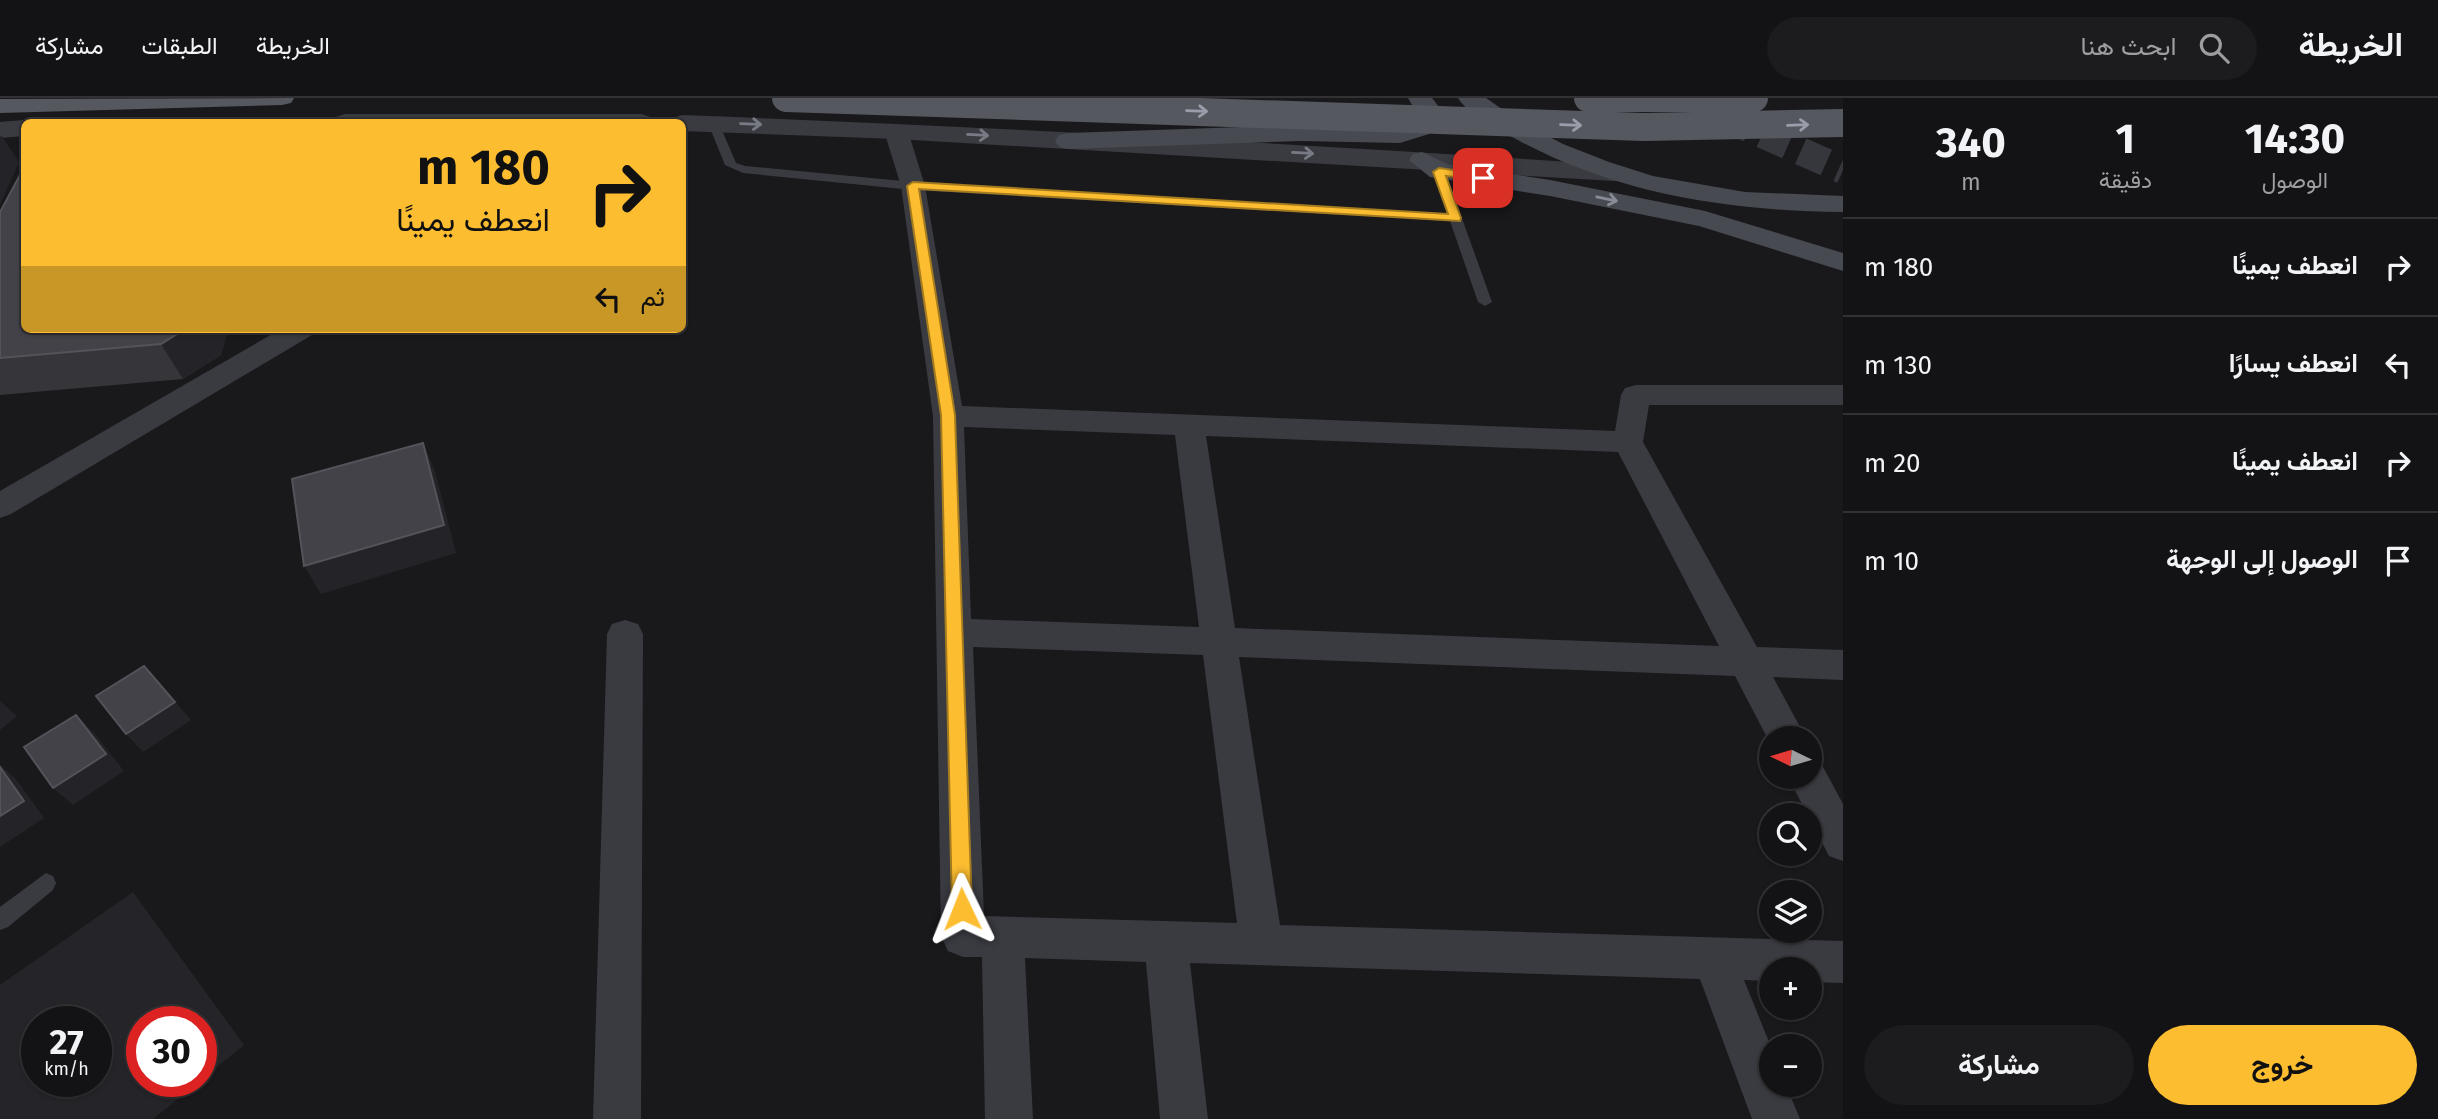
<!DOCTYPE html>
<html lang="ar">
<meta charset="utf-8">
<style>
body{margin:0;font-family:"Fira Sans",Vazirmatn,sans-serif;background:#1c1c1e;color:#f1f3f6;direction:rtl;height:100vh;display:flex;flex-direction:column;font-size:26px;white-space:nowrap}
*{box-sizing:border-box;margin:0}
p{font-size:23px;color:#9d9ea0}
.icon{flex:none;width:38px;height:38px;fill:none;stroke:currentColor;stroke-width:2;stroke-linecap:round;stroke-linejoin:round}
.map{position:relative;flex:1;overflow:hidden;direction:ltr}
.side{display:flex;flex-direction:column;background:#131315;width:595px}
.side>*{flex:none}
.top-card{position:absolute;left:21px;top:21px;width:665px;height:214px;border-radius:10px;box-shadow:0 2px 5px #0004,0 0 0 2px #323234;direction:rtl;background:#fcbd30;color:#111;overflow:hidden}
.needle{width:46px;rotate:275deg}
.controls{position:absolute;left:1759px;top:628px;display:grid;gap:14px}
.controls a{display:grid;place-items:center;width:63px;height:63px;border-radius:50%;background:#131315;box-shadow:0 2px 5px #0004,0 0 0 2px #323234;font-size:35px}
.speed{position:absolute;left:21px;top:908px;display:flex;gap:14px;font-size:35px;font-weight:700;text-align:center}
.speed>*{display:grid;place-content:center;width:91px;height:91px;border-radius:50%;background:#131315;box-shadow:0 2px 5px #0004,0 0 0 2px #323234;line-height:1}
.speed small{font-size:18px;font-weight:400}
.speed .limit{border:10px solid #d22;background:#fff;color:#111}
.pin{position:absolute;display:grid;place-items:center;width:60px;height:60px;color:#fff;margin:-30px;border-radius:14px;box-shadow:0 4px 10px #0006}
.me{position:absolute;width:77px;margin:-38px;rotate:358deg;stroke-linejoin:round;filter:drop-shadow(0 0 5px #0008)}
.turn{display:flex;align-items:center;gap:24px;height:147px;padding:0 21px;font-size:32px}
.turn .icon{width:91px;height:91px;stroke-width:2.5}
.turn b{display:block;font-size:49px;line-height:60px}
.then{display:flex;align-items:center;height:66px;padding:0 21px;background:#0003;gap:14px;font-size:26px}
.eta{display:flex;justify-content:space-evenly;align-items:center;height:119px;text-align:center}
.eta b{font-size:42px;font-weight:700;line-height:49px}
.button{display:flex;gap:14px;margin-top:auto;padding:14px 21px}
.button a{flex:1;height:80px;border-radius:42px;background:#fcbd30;color:#111;font-size:28px;font-weight:700;line-height:80px;text-align:center}
.button a+a{background:#1c1c1e;color:#f1f3f6}
ul{padding:0;list-style:none}
li{display:flex;align-items:center;gap:21px;height:98px;padding:0 21px;border-top:2px solid #323234}
li div{flex:1}
li b{display:block;font-size:26px}
li em{font-style:normal}
header{display:flex;align-items:center;gap:42px;box-sizing:border-box;height:98px;padding:0 35px;background:#131315;border-bottom:2px solid #323234}
header strong{font-size:33px}
nav{display:flex;gap:38px;margin-inline-start:auto;font-size:24px}
.search{width:490px;height:63px;background:#1c1c1e;display:flex;align-items:center;gap:18px;box-sizing:border-box;padding:0 24px;border-radius:38px;color:#9d9ea0;font-size:26px}
main{display:flex;flex:1;min-height:0}
.map>svg:first-child{display:block}
.built{fill:#252529;fill-rule:evenodd}
.lines{fill:none;stroke-linecap:round;stroke-linejoin:round}
.trunk-tunnel{stroke:#36373c;stroke-width:28;stroke-dasharray:28 14;stroke-linecap:butt}
.service{fill:#3a3b41;fill-rule:evenodd}
.minor{fill:#3a3b41;fill-rule:evenodd}
.tertiary{fill:#3a3b41;fill-rule:evenodd}
.secondary{fill:#484a51;fill-rule:evenodd}
.primary{fill:#565860;fill-rule:evenodd}
.primary-bridge{stroke:#565860;stroke-width:28}
.wall{fill:#35353a}
.shaded-wall{fill:#242428}
.building{fill:#424248;stroke:#52545a;stroke-width:2}
.oneway{stroke:#9a9eaa}
.oneway2{stroke:#787b85}
.oneway3{stroke:#888c97}
.route{fill:#fcbd30;stroke:#a47b1f;stroke-width:2}
</style>
<header>
<strong>الخريطة</strong>
<div class="search"><svg class="icon" aria-label="search" viewBox="0 0 24 24"><circle cx="10" cy="10" r="6"/><path d="M15 15l6 6"/></svg>ابحث هنا</div>
<nav><a>الخريطة</a><a>الطبقات</a><a>مشاركة</a></nav>
</header>
<main>
<section class="side">
<div class="eta">
<div><b>14:30</b><p>الوصول</p></div>
<div><b>1</b><p>دقيقة</p></div>
<div><b>340</b><p>m</p></div>
</div>
<ul>
<li><svg class="icon" aria-label="right" viewBox="0 0 24 24"><path d="M7 20v-9h11M14 6l5 5-5 5"/></svg><div><b>انعطف يمينًا</b></div><em>180 m</em></li>
<li><svg class="icon" aria-label="left" viewBox="0 0 24 24"><path d="M17 20v-9H6M10 6l-5 5 5 5"/></svg><div><b>انعطف يسارًا</b></div><em>130 m</em></li>
<li><svg class="icon" aria-label="right" viewBox="0 0 24 24"><path d="M7 20v-9h11M14 6l5 5-5 5"/></svg><div><b>انعطف يمينًا</b></div><em>20 m</em></li>
<li><svg class="icon" aria-label="arrive" viewBox="0 0 24 24"><path d="M6 21V4h12l-3 4 3 4H6"/></svg><div><b>الوصول إلى الوجهة</b></div><em>10 m</em></li>
</ul>
<div class="button"><a>خروج</a><a>مشاركة</a></div>
</section>
<div class="map">
<svg width="1843" height="1021" viewBox="0 0 1843 1021">
<rect width="100%" height="100%" fill="#19191c"/>
<path class="built" d="M133,794L244,947L201,982V924H142V984H199L153,1021H0V887ZM37,924H96V984H37Z"/>
<g class="lines">
<polyline class="trunk-tunnel" points="1724,19 1843,72"/>
<g class="service">
<polygon points="710,23 718,23 736,65 745,68 913,84 1448,116 1433,73 1439,69 1445,73 1492,204 1485,208 1478,204 1450,123 913,92 743,75 725,67 708,25"/>
<polygon points="46,775 53,778 56,785 53,792 8,829 0,832 0,809"/>
</g>
<g class="minor">
<path d="M896,26L904,28L908,33L925,88L962,308L1615,333L1621,297L1625,290L1636,287H1843V307H1649L1643,344L1757,549L1843,552V582L1773,579L1806,640H1771V647L1735,578L1239,559L1280,827L1843,843V885L1810,884V872H1771V883L1744,882L1771,949V987H1786L1800,1021H1752L1700,881L1190,865L1208,1021H1160L1146,864L1025,860L1033,1021H985L982,859H963L948,853L941,838L933,318L901,88L884,33L888,28ZM964,329L1175,337L1199,529L971,521ZM1206,338L1618,354L1719,548L1235,530ZM973,549L1203,557L1237,825L984,818Z"/>
<polygon points="281,231 316,231 312,237 11,416 0,420 0,393"/>
<polygon points="625,522 638,526 643,536 641,1021 593,1021 607,536 612,526"/>
<polygon points="1810,663 1822,667 1843,706 1843,763 1829,758 1788,679 1810,679"/>
</g>
<g class="tertiary">
<polygon points="345,16 641,16 650,19 654,24 332,24 336,19"/>
<path d="M682,17C993,29 1304,46 1615,67L1624,69L1628,75L1624,81L1615,83L896,41L682,33V24H670L673,20Z"/>
<polygon points="24,22 33,24 24,24 24,38 0,40 0,24"/>
</g>
<g class="secondary">
<polygon points="1408,0 1432,0 1439,9 1429,36 1400,45 1301,43 1068,51 1059,49 1055,43 1059,37 1068,35 1301,27 1399,29 1409,26 1413,9"/>
<path d="M1458,0H1486L1519,23L1563,46L1609,64L1653,78L1745,94L1843,98V114C1728,113 1616,96 1514,40C1496,31 1469,17 1458,0Z"/>
<polygon points="1422,54 1447,66 1550,82 1705,113 1843,155 1843,173 1699,128 1550,98 1430,79 1409,62 1413,56"/>
</g>
<polygon class="primary" points="294,0 291,5 282,7 0,15 0,1"/>
<g class="primary-bridge">
<polyline points="786,0 1644,29 1843,25"/>
<polyline points="1588,0 1754,0"/>
</g>
</g>
<polygon class="wall" points="0,114 24,231 228,231 221,257 183,281 0,297"/>
<g class="shaded-wall">
<polygon points="1,37 19,64 0,107 0,40"/>
<polygon points="185,231 228,231 221,257 183,281 161,246"/>
<polygon points="423,345 435,373 456,455 321,496 304,468"/>
<polygon points="144,568 191,622 143,654 126,636"/>
<polygon points="0,603 17,618 0,632"/>
<polygon points="76,617 94,635 124,673 73,707 53,690"/>
<polygon points="0,667 15,680 44,720 0,749"/>
</g>
<g class="building">
<polygon points="21,75 24,75 24,231 185,231 161,246 0,260 0,114"/>
<polygon points="423,345 444,427 304,468 292,381"/>
<polygon points="144,568 175,604 126,636 96,598"/>
<polygon points="76,617 106,656 53,690 24,649"/>
<polygon points="0,669 24,703 0,718"/>
</g>
<defs><path id="oneway-shaft" d="M-6 0H5M1.5-3L5.5 0L1.5 3" fill="none" stroke-width="1.6" stroke-linecap="round" stroke-linejoin="round" transform="scale(1.75)"/></defs>
<g class="oneway">
<use href="#oneway-shaft" transform="translate(1197 13) rotate(2)"/>
<use href="#oneway-shaft" transform="translate(1571 27) rotate(2)"/>
<use href="#oneway-shaft" transform="translate(1798 27) rotate(-2)"/>
</g>
<g class="oneway2">
<use href="#oneway-shaft" transform="translate(751 26) rotate(2)"/>
<use href="#oneway-shaft" transform="translate(978 37) rotate(3)"/>
<use href="#oneway-shaft" transform="translate(1303 55) rotate(3)"/>
</g>
<use class="oneway3" href="#oneway-shaft" transform="translate(1607 101) rotate(12)"/>
<polygon class="route" points="1439,70 1483,76 1489,80 1483,83 1446,78 1461,120 1460,123 919,91 955,317 972,811 969,817 962,820 955,817 952,811 941,317 907,88 913,84 1448,116 1433,74"/>
</svg>
<div class="controls">
<a><svg class="needle" viewBox="-14 -14 28 28"><path d="M0-13l5 13h-10z" fill="#e53935"/><path d="M0 13l5-13h-10z" fill="#9d9ea0"/></svg></a>
<a><svg class="icon" aria-label="search" viewBox="0 0 24 24"><circle cx="10" cy="10" r="6"/><path d="M15 15l6 6"/></svg></a>
<a><svg class="icon" aria-label="layers" viewBox="0 0 24 24"><path d="M12 4l9 5-9 5-9-5zM3 14l9 5 9-5"/></svg></a>
<a>+</a>
<a>−</a>
</div>
<div class="speed"><div>27<small>km/h</small></div><div class="limit">30</div></div>
<div class="pin" style="left:1483px;top:80px;background:#d93025"><svg class="icon" aria-label="arrive" viewBox="0 0 24 24"><path d="M6 21V4h12l-3 4 3 4H6"/></svg></div>
<svg class="me" style="left:962px;top:811px" viewBox="-20 -20 40 40"><path d="M0-17L14 15 0 8-14 15z" fill="#fcbd30" stroke="#fff" stroke-width="4"/></svg>
<div class="top-card">
<div class="turn"><svg class="icon" aria-label="right" viewBox="0 0 24 24"><path d="M7 20v-9h11M14 6l5 5-5 5"/></svg><div><b>180 m</b>انعطف يمينًا</div></div>
<div class="then">ثم<svg class="icon" aria-label="left" viewBox="0 0 24 24"><path d="M17 20v-9H6M10 6l-5 5 5 5"/></svg></div>
</div>
</div>
</main>
